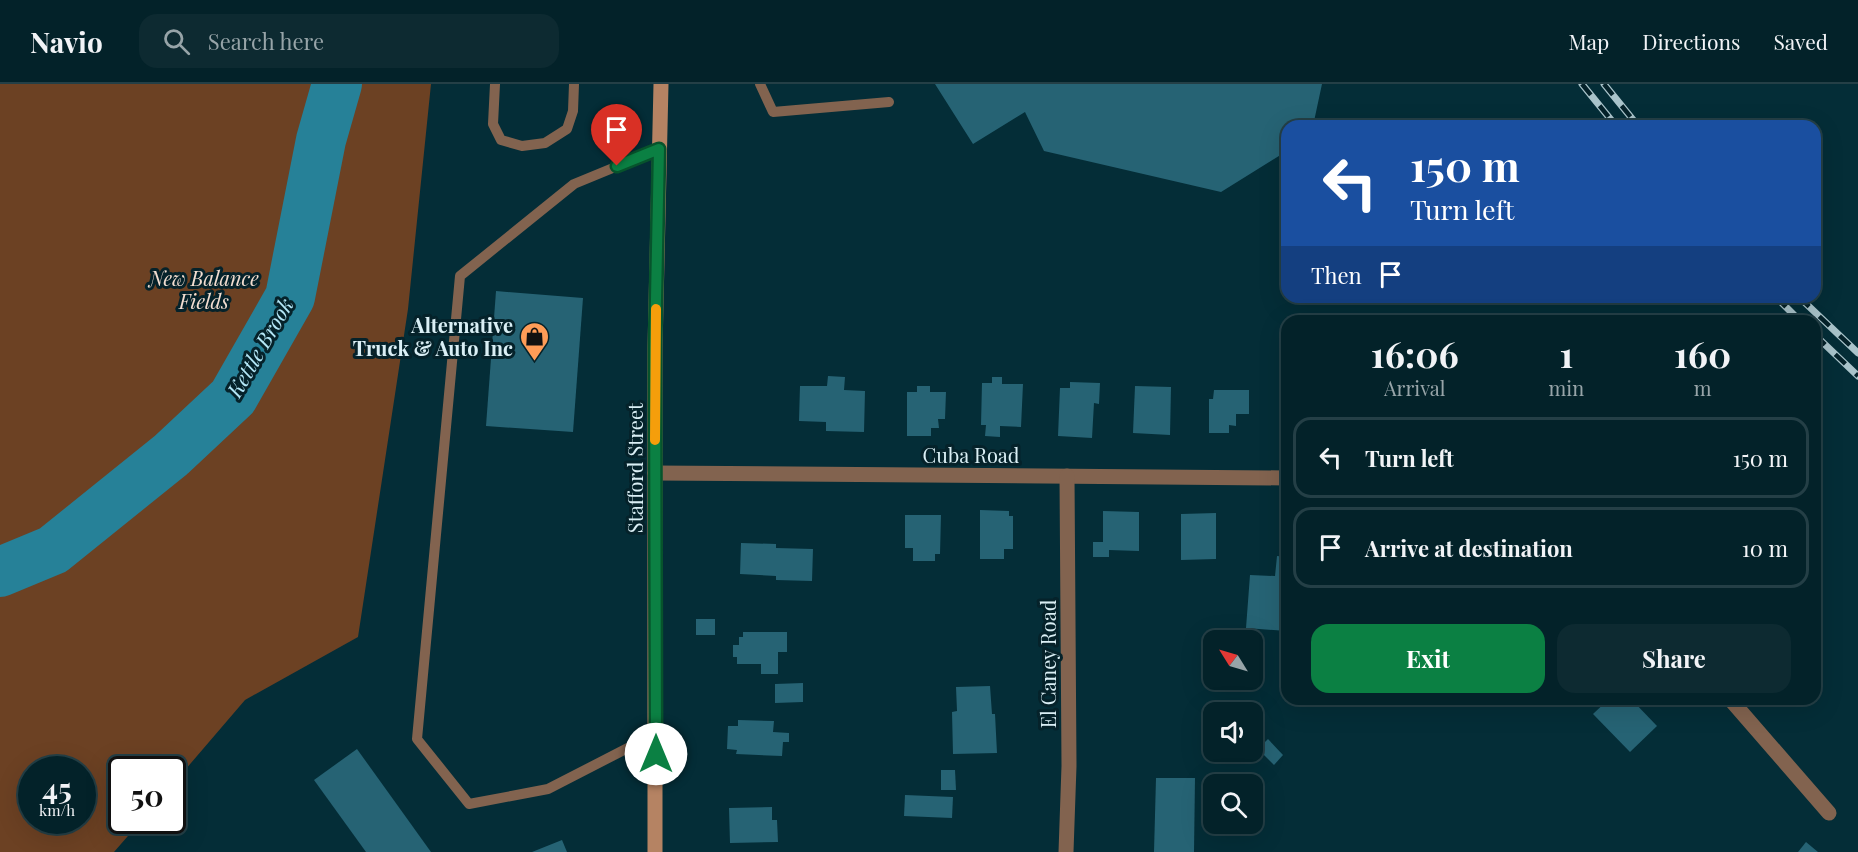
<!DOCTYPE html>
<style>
body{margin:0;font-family:"Playfair Display",serif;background:#0d2a31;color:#f1f3f6;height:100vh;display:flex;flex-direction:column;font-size:22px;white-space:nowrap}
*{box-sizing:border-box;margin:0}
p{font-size:20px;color:#97a4a8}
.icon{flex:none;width:33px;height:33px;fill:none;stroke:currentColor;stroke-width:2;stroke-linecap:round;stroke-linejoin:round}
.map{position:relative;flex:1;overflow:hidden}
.details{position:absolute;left:1281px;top:231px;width:540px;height:390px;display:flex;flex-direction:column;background:#032229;border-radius:18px;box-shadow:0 6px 24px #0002,0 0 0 2px #243f46}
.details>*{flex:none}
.top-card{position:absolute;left:1281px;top:36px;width:540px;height:183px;border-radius:18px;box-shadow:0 6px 24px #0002,0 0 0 2px #243f46;background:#1a4fa0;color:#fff;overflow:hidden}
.needle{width:39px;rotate:307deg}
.fabs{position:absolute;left:1203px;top:546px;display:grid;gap:12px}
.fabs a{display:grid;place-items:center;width:60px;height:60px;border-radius:12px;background:#032229;box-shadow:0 6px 24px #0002,0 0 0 2px #243f46;font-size:30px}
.speed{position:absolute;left:18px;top:672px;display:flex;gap:12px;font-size:30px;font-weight:700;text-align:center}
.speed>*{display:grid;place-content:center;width:78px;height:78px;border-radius:50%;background:#032229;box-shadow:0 6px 24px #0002,0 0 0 2px #243f46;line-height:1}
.speed small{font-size:15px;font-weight:400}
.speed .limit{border:3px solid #111;border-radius:9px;background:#fff;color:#111}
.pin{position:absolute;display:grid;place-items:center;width:51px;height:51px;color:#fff;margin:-62px -26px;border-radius:50% 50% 50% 0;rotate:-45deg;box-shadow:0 0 6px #0007}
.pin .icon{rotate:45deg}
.me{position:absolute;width:66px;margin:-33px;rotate:0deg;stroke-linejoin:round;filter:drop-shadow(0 0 4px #0008)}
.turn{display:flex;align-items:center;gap:21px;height:126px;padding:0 30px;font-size:27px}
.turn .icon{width:78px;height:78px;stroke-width:2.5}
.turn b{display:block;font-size:42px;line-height:51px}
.then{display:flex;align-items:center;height:57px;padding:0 30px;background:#0003;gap:12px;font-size:22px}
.eta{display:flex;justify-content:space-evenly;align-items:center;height:102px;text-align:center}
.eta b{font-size:36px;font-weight:700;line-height:42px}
.primary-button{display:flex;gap:12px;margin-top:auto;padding:12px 30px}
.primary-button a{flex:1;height:69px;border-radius:18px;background:#0b8043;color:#fff;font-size:24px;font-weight:700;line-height:69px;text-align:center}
.primary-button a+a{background:#0d2a31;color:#f1f3f6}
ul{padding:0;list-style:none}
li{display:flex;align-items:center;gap:18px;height:81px;margin:0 12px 9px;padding:0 18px;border:3px solid #243f46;border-radius:18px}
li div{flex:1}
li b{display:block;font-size:22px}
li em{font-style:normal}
header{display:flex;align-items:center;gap:36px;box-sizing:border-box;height:84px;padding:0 30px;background:#032229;border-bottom:2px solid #243f46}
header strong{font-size:28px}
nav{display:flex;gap:33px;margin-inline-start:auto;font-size:21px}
.search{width:420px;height:54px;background:#0d2a31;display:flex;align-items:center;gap:15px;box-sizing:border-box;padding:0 21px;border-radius:18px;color:#97a4a8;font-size:22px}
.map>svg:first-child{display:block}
.green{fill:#6c4123;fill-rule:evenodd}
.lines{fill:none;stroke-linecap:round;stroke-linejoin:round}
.river{stroke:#268198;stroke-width:50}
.building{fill:#266374}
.lane{stroke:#82634f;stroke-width:10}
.street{stroke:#82634f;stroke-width:15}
.secondary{stroke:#b58363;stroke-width:15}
.rail-casing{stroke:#a9c3ca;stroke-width:7}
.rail{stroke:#05222a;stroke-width:4.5;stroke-dasharray:14;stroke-linecap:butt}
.route-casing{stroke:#07532c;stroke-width:15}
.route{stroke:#0b8043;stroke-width:10}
.slow{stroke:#f59e0b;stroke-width:10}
.labels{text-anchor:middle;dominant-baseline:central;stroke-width:6;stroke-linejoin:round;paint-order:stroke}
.park-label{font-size:20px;font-style:italic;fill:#f3ded1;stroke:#05222a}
.poi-label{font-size:20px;font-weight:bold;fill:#daeff5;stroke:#05222a;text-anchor:end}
.street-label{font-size:20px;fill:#daeff5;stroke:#05222a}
.water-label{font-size:21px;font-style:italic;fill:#b4e7f7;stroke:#05222a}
</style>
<header>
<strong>Navio</strong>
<div class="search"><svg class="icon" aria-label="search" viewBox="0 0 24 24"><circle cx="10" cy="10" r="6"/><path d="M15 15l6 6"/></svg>Search here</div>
<nav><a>Map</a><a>Directions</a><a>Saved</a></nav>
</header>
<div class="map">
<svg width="1858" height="768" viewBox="0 0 1858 768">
<rect width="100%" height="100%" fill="#042d37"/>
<path class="green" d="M0,0H431L408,225L358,553L245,616L173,700L172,686H122V736L141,737L114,768H0ZM32,686H82V736H32Z"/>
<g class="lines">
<polyline class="river" points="0,488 53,466 171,371 233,313 290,213 321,56 337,0"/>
</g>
<g class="building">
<polygon points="935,0 1322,0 1313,42 1287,42 1287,67 1221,108 1044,67 1025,28 973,60"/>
<polygon points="496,207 583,214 573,348 486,342"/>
<polygon points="828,292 845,293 844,306 865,307 864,348 826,347 826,338 799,337 800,302 827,302"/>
<polygon points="992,293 1002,293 1002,300 1023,300 1021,343 1000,342 1000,353 985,352 986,341 981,341 982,299 992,299"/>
<polygon points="1070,298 1100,299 1099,320 1094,319 1092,354 1058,352 1060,304 1070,304"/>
<polygon points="917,302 930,302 930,308 946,308 945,335 938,335 939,344 931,344 931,352 907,352 907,308 917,308"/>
<polygon points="1135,302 1171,303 1170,351 1133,349"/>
<polygon points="1214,306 1249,306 1249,330 1236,330 1236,342 1229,341 1229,349 1209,349 1209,315 1213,315"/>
<polygon points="980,426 1009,427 1009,432 1013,432 1013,465 1004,465 1004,475 980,475"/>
<polygon points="1103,427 1139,428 1139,467 1109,466 1109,473 1093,473 1093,458 1103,458"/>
<polygon points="1216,429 1216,475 1181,476 1181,430"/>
<polygon points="905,431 941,431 940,470 935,470 935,477 913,477 913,464 905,464"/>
<polygon points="741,459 776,460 776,464 813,465 812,497 776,496 776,492 740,490"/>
<polygon points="1277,472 1287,473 1287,547 1246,544 1250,491 1275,492"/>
<rect x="696" y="535" width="19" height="16"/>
<polygon points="743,548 787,548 787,568 778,568 778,590 761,590 761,580 737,580 737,573 733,573 733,561 739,561 739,553 743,553"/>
<polygon points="803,599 803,618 775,619 775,600"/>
<polygon points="990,602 992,630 995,630 997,669 953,670 952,628 957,627 956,603"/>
<polygon points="1609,615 1631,615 1657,642 1630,668 1593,630"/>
<polygon points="738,636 774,637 773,648 789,649 789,658 783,658 782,672 736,670 737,666 727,665 728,642 738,642"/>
<polygon points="1268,655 1283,671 1274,681 1258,665"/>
<polygon points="357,665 431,768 366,768 314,696"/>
<polygon points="941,686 955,686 956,706 941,706"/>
<polygon points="1156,694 1195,694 1194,768 1154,768"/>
<polygon points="905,711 953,713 952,734 904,732"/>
<polygon points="772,723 772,736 777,736 778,758 730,759 729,724"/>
<polygon points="562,756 567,768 532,768"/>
<polygon points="1806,758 1818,768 1798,768"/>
</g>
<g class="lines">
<g class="lane">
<polyline points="495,0 493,40 501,56 522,62 545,59 567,45 573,27 574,0"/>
<polyline points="760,0 773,28 889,18"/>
<polyline points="655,650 548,705 469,720 417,655 460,192 574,100 659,65"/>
</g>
<g class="street">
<polyline points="655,389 1287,394"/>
<polyline points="1730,615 1829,729"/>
<polyline points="1066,768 1069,682 1067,392"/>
</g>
<polyline class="secondary" points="655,768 655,264 661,0"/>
<defs>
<g id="rail">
<polyline points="1582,0 1616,42"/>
<polyline points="1604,0 1638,42"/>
<polyline points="1776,213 1800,237"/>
<polyline points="1799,213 1858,269"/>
<polyline points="1815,251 1858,292"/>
</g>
</defs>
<use href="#rail" class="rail-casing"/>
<use href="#rail" class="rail"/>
</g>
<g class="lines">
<defs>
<polyline id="route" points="617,82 659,65 655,264 656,670"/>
</defs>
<use href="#route" class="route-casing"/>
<use href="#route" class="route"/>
<polyline class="slow" points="655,356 656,225"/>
</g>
<defs>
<symbol id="shop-pin" viewBox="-11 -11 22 30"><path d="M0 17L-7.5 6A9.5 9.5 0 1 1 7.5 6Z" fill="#fe9c57" stroke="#05222a"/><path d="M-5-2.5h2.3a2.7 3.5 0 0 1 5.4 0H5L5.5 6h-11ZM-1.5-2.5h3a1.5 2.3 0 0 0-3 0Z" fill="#111"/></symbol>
</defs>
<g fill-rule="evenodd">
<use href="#shop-pin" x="518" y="236" width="33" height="45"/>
</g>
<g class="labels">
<g class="park-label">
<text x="204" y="193">New Balance<tspan x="204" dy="23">Fields</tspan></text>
</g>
<g class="poi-label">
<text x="513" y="240">Alternative<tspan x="513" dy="23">Truck &amp; Auto Inc</tspan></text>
</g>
<g class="street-label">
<text x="971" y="370">Cuba Road</text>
<text transform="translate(634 384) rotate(-90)">Stafford Street</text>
<text transform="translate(1047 580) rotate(-90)">El Caney Road</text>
</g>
<g class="water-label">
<text transform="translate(259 263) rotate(-60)">Kettle Brook</text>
</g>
</g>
</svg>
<div class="fabs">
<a><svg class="needle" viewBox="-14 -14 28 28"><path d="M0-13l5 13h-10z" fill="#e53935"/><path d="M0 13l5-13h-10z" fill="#97a4a8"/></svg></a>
<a><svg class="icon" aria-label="sound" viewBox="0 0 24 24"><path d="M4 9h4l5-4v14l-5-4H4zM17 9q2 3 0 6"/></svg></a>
<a><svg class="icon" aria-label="search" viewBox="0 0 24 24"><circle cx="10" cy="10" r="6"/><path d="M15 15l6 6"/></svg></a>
</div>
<div class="speed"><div>45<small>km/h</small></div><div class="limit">50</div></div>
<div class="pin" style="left:617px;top:82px;background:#d93025"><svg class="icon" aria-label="arrive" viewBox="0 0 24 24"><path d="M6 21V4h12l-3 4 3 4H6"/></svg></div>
<svg class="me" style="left:656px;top:670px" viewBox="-20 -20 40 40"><circle r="19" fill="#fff"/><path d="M0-13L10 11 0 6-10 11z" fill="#0b8043"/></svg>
<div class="top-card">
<div class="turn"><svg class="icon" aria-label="left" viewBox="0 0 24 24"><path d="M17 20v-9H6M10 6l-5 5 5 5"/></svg><div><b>150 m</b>Turn left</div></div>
<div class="then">Then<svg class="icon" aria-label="arrive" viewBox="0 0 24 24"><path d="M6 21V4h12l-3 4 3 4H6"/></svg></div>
</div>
<section class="details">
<div class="eta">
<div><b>16:06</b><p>Arrival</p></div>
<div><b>1</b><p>min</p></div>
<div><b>160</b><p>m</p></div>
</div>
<ul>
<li><svg class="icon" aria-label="left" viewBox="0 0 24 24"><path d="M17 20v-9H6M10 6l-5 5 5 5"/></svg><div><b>Turn left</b></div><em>150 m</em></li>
<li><svg class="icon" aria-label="arrive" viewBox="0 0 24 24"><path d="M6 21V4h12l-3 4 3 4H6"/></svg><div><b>Arrive at destination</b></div><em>10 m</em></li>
</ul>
<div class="primary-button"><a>Exit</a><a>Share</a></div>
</section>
</div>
